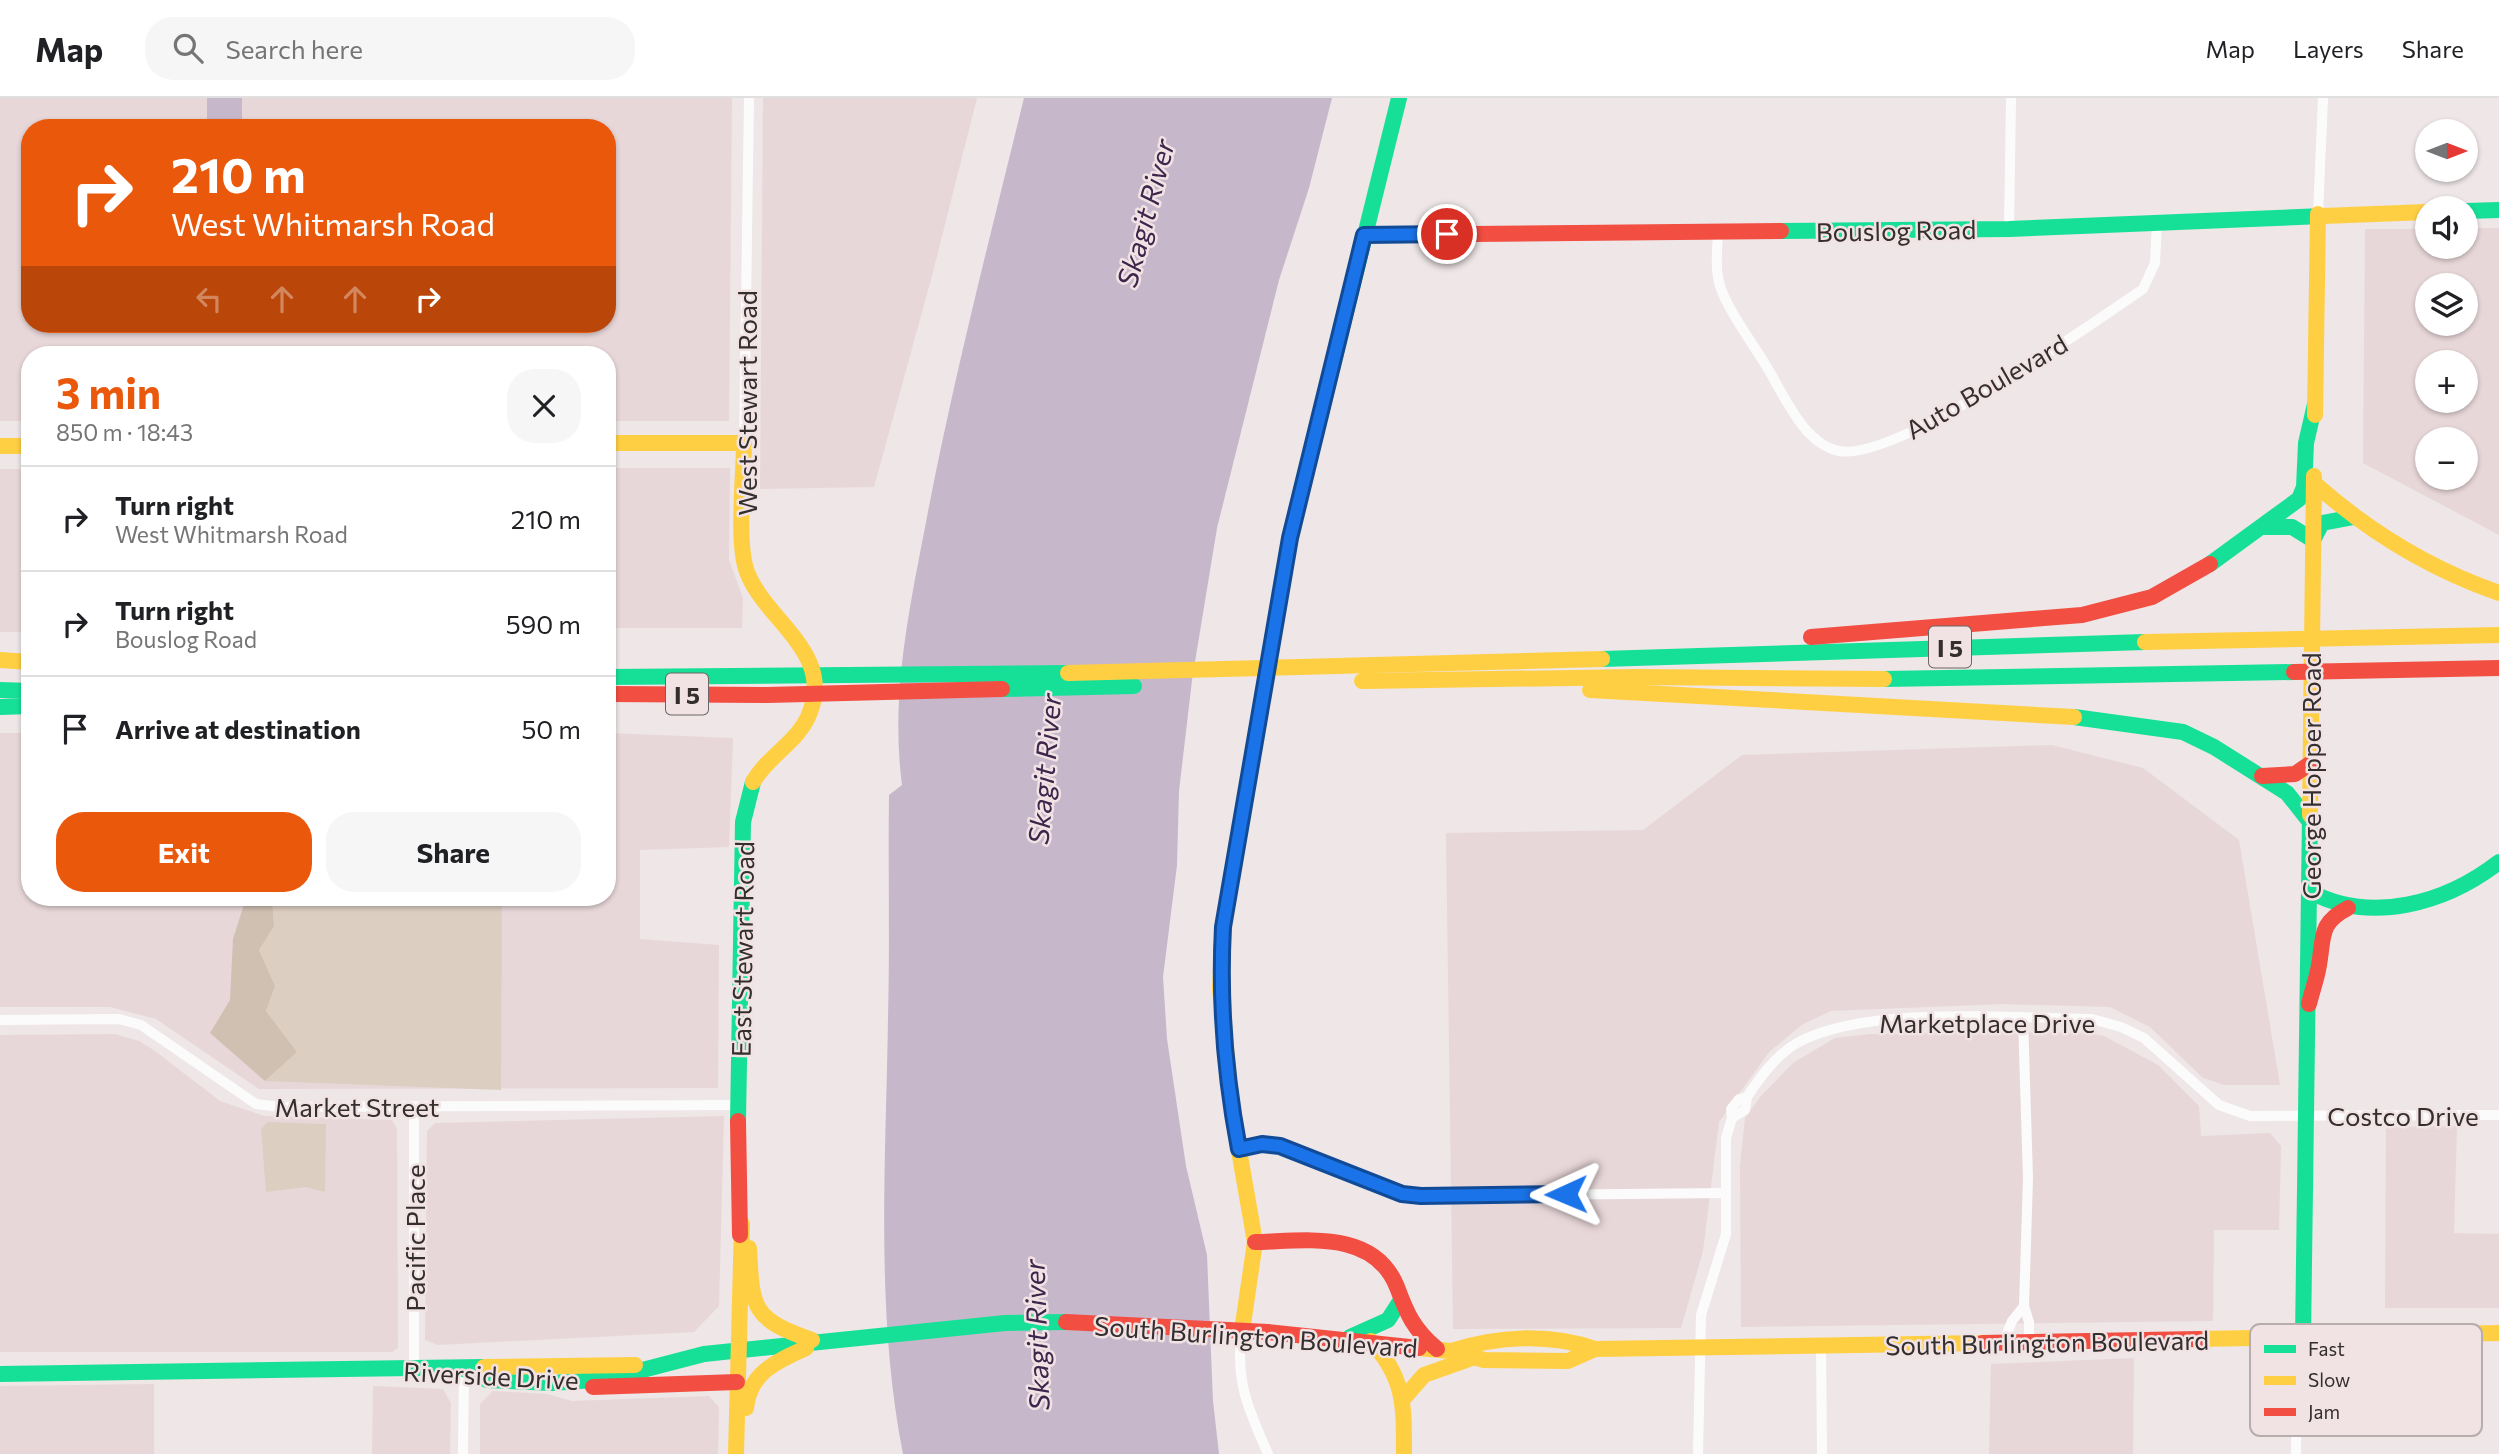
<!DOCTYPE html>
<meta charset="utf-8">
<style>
body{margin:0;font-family:Commissioner,sans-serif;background:#f6f6f6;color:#202124;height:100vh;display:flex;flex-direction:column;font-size:26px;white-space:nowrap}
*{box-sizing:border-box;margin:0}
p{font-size:23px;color:#757577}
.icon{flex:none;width:38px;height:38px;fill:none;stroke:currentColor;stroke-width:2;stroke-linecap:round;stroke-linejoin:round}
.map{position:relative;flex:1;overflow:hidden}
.drawer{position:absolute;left:21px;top:248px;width:595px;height:560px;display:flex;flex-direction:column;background:#fff;border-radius:28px;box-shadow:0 2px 5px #0004}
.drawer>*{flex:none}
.banner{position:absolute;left:21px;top:21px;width:595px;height:214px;border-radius:28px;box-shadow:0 2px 5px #0004;background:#ea580c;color:#fff;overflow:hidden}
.needle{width:46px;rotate:90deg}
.tools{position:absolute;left:2415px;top:21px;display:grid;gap:14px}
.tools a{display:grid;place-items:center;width:63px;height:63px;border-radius:50%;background:#fff;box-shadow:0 2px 5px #0004;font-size:35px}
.pin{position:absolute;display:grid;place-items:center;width:60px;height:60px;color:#fff;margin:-30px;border:4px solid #fff;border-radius:50%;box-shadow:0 2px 7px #0007}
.me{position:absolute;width:77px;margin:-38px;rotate:269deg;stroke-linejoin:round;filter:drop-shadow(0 0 5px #0008)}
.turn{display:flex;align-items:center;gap:24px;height:147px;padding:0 35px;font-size:32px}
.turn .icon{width:91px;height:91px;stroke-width:2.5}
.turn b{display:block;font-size:49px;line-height:60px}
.lanes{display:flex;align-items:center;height:66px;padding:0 35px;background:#0003;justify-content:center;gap:35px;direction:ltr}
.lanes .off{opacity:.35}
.round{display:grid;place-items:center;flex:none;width:74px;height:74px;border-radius:28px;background:#f6f6f6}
.overview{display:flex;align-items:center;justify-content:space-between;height:119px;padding:0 35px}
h1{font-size:42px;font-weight:700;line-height:52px;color:#ea580c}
.primary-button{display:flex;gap:14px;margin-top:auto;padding:14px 35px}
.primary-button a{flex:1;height:80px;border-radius:28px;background:#ea580c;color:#fff;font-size:28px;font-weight:700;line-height:80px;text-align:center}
.primary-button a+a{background:#f6f6f6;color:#202124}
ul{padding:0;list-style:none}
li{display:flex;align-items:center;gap:21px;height:105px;padding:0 35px;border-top:2px solid #e0e0e0}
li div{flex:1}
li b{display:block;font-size:26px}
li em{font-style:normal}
header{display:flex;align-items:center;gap:42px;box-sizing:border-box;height:98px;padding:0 35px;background:#fff;border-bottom:2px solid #e0e0e0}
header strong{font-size:33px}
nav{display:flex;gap:38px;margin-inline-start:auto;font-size:24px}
.search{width:490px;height:63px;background:#f6f6f6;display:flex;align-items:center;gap:18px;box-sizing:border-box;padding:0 24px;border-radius:28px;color:#757577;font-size:26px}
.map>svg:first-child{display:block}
.built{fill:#e8d7d9;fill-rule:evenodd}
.green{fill:#ddcec2}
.forest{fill:#d0c0b2}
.water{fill:#c6b7cb}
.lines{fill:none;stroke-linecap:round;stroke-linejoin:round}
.street{stroke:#fcfbfb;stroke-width:10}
.fast{stroke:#16e098;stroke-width:16}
.slow{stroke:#ffcf43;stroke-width:16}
.jam{stroke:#f24e42;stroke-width:16}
.route-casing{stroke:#114b97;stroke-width:18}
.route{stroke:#1a73e8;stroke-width:12}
.labels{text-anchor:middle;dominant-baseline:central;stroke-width:5;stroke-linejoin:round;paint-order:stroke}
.shield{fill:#f1e3e4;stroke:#6d6465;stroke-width:2}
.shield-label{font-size:24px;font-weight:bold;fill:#342e2f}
.street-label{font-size:26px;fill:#342e2f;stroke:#f1e3e4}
.water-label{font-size:28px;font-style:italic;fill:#3e254c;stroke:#f1e3e4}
.key{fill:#f1e3e4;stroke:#b8adae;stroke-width:2}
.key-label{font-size:19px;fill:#342e2f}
</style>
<header>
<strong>Map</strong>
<div class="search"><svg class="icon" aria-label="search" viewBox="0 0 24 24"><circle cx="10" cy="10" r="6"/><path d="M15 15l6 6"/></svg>Search here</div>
<nav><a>Map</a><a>Layers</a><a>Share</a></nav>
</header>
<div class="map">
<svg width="2499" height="1356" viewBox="0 0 2499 1356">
<rect width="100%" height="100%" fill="#eee6e7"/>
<g class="built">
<path d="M0,0H732L729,323H607V257H30V323H0ZM30,30H607V226H30Z"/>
<polygon points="763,0 977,0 933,174 874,389 760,391"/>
<path d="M2466,130H2499V437L2363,365L2365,131H2427V149H2466ZM2427,187H2466V226H2427ZM2427,264H2466V303H2427ZM2427,341H2466V380H2427Z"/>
<polygon points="607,370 730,370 729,462 743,500 742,530 607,530"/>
<rect x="0" y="371" width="30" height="163"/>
<polygon points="0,635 30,635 30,800 607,800 607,635 733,640 729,749 640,752 640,841 719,847 718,990 259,991 156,921 110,909 0,909"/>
<polygon points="2052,647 2143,670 2239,742 2280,987 2224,987 2203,980 2150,929 2110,909 2002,906 1831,913 1803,926 1769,954 1719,1024 1703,1153 1681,1230 1453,1231 1446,735 1643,732 1742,657"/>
<polygon points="2001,934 2089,935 2104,938 2158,967 2199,1008 2201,1038 2270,1035 2281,1048 2279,1132 2214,1132 2213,1223 1741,1229 1740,1068 1745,1020 1761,998 1793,965 1835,940 1871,936"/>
<polygon points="115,936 139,943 155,953 220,1003 264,1018 392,1022 397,1031 398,1250 392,1254 0,1254 0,937"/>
<polygon points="724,1018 719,1208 694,1234 438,1247 425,1242 427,1033 435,1025"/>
<polygon points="2457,1028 2454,1135 2499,1136 2499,1210 2385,1210 2386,1029"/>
<polygon points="2134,1260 2133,1356 1989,1356 1991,1266"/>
<polygon points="154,1286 154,1356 0,1356 0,1288"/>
<polygon points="373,1288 443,1291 451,1305 450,1356 372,1356"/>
<polygon points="493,1293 547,1296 572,1303 709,1298 719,1309 718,1356 480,1356 480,1306"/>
</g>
<g class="green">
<polygon points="272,800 502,800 501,992 265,983 297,954 266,913 275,888 259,852 274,827"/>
<polygon points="268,1024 326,1026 325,1094 306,1089 266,1094 261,1031"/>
</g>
<polygon class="forest" points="246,800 272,800 274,828 259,852 275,888 266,913 297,954 265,983 210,935 230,902 233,841"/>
<g class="water">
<rect x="207" y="0" width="35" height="30"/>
<path d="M1024,0H1332L1309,90L1279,182L1217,430L1192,582L1179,693L1177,767L1163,879L1167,941L1186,1068L1207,1157L1213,1303L1219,1356H903C875,1214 886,1064 888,920C890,846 888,771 889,697L902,687C890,596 910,508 927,419C954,278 990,139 1024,0Z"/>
</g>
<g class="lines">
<g class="street">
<polyline points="2318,116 2323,0"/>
<polyline points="2009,131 2011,0"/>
<path d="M1718,135C1717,152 1715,171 1720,188C1728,213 1754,247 1768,271C1785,299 1804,346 1839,353C1895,364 2091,227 2143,191L2155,165L2157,123"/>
<polyline points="744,345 749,0"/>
<polyline points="2023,920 2028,1080 2024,1208 2029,1224 2029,1246"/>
<polyline points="0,922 119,921 141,927 256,1006 280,1009 740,1007"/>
<path d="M1747,999C1760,979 1776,957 1797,945C1866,907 2012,920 2092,921L2121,929L2144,940L2219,1007L2250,1018L2499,1017"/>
<polyline points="1732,1020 1745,1012 1747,999"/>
<polyline points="1239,1051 1262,1046 1280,1048 1380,1089 1421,1098 1725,1095"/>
<path d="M1241,1240C1236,1287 1250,1314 1268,1356"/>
<polyline points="1821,1246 1822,1356"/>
<polyline points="2003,1246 2012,1223 2024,1208"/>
<polyline points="414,1271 414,1009"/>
<polyline points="463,1356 464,1271"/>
<polyline points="1698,1356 1701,1217 1726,1136 1726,1040 1732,1020 1731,1011 1739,1001 1747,999"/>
<polyline points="2296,1356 2297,1269 2303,1240"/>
</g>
<g class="fast">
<polyline points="2466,113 2499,112"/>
<polyline points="1781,133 2009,131 2323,118"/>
<polyline points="2263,429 2292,429 2313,442 2322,425 2354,419"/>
<polyline points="2210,466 2299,401 2304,389 2306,345 2315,306"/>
<polyline points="1602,561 2145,544"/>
<polyline points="607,579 1068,575"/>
<polyline points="1884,581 2294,574"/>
<polyline points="1002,591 1134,588"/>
<polyline points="0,592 30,593"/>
<polyline points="0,609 30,608"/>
<polyline points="2074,619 2183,634 2214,649 2287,695 2310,724"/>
<polyline points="1255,644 1290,440 1399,0"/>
<path d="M2309,793C2371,827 2446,805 2499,764"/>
<polyline points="738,1023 743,724 753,684"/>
<polyline points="1350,1239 1388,1222 1399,1205"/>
<polyline points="2303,1240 2310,717"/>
<polyline points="464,1271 487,1282 552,1285 608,1281 704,1256 1005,1225 1066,1224"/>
<polyline points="0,1276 484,1269"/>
</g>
<g class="slow">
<polyline points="2323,118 2427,114"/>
<polyline points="2315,317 2318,116"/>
<path d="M607,345H744C744,379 736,444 747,474C766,524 837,555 808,619C796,645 767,659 753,684"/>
<polyline points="0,348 30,348"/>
<path d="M2314,385C2368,433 2430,471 2499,495"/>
<polyline points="2145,544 2499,537"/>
<polyline points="0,562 30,564"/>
<polyline points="1068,575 1602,561"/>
<polyline points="1362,583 1636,579 1884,581"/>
<polyline points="1590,592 2074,619"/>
<polyline points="2310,717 2314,378"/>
<path d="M749,1150C752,1211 752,1221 812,1242"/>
<polyline points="1241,1240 1255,1144 1233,1018 1220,891 1223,829 1255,644"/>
<polyline points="2200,1241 2499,1235"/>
<path d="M1371,1243C1405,1280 1404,1308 1404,1356"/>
<polyline points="1419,1250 1451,1253 1484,1262 1568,1263 1595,1251"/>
<path d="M1451,1253C1497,1238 1549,1235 1595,1251L1982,1245"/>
<polyline points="484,1269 635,1267"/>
<polyline points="1404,1300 1424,1277 1472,1260"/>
<path d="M746,1310C750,1274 776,1264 806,1250"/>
<polyline points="736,1356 742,1126"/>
</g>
<g class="jam">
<polyline points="1364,137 1781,133"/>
<polyline points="1811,539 2082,517 2152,499 2210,466"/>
<polyline points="2294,574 2499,570"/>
<polyline points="607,596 767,597 1002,591"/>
<polyline points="2262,678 2295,676 2311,665"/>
<path d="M2309,906C2312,893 2317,880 2319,867C2324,838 2319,825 2348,810"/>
<polyline points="738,1023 740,1137"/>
<path d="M1255,1144C1306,1143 1374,1131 1397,1189C1407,1216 1414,1232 1437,1251"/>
<polyline points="1066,1224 1268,1234 1419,1250"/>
<polyline points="1982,1245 2200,1241"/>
<polyline points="593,1289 737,1284"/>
</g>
</g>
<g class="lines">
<defs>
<path id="route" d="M1447,136L1364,137L1290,440L1223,829C1219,904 1225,977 1239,1051L1262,1046L1280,1048L1402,1096L1421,1098L1566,1096"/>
</defs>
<use href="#route" class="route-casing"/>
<use href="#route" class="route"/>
</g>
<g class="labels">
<g class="shield">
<rect x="1929" y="528.5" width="42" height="41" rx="5"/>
<rect x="666" y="575.5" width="42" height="41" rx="5"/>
</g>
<g class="shield-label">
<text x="1950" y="549">I 5</text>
<text x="687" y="596">I 5</text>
</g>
<g class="street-label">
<text transform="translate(1896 132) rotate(-1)">Bouslog Road</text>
<text transform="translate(1986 288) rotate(-30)">Auto Boulevard</text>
<text transform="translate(746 305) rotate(-90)">West Stewart Road</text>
<text transform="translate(2310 678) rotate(-90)">George Hopper Road</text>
<text transform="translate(742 851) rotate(-89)">East Stewart Road</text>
<text x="1987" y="924">Marketplace Drive</text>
<text x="357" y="1008">Market Street</text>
<text x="2403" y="1017">Costco Drive</text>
<text transform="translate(414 1140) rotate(-90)">Pacific Place</text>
<text transform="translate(1256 1238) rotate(4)">South Burlington Boulevard</text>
<text transform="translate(2047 1244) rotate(-1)">South Burlington Boulevard</text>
<text transform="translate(491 1277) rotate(3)">Riverside Drive</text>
</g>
<g class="water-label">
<text transform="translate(1145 115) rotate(-75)">Skagit River</text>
<text transform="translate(1044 671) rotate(-85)">Skagit River</text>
<text transform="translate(1036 1237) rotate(-92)">Skagit River</text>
</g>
</g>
<rect x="2250" y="1226" width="232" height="112" rx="10" class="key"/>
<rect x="2264" y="1247" width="32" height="8" fill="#16e098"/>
<rect x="2264" y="1278" width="32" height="9" fill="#ffcf43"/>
<rect x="2264" y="1310" width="32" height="8" fill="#f24e42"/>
<g class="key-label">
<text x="2308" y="1258">Fast</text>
<text x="2308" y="1289">Slow</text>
<text x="2308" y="1321">Jam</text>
</g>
</svg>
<div class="tools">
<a><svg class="needle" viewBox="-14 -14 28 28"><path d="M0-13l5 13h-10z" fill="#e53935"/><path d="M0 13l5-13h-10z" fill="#757577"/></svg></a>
<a><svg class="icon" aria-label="sound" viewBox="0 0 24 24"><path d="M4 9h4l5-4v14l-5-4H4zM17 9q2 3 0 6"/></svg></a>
<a><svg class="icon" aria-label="layers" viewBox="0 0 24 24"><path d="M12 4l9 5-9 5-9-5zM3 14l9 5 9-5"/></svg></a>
<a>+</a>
<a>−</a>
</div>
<div class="pin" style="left:1447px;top:136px;background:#d93025"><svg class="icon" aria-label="arrive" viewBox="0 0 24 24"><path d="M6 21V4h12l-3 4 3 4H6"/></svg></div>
<svg class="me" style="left:1566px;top:1096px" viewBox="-20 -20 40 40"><path d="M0-17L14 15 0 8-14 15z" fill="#1a73e8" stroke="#fff" stroke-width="4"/></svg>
<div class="banner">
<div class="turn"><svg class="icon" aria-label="right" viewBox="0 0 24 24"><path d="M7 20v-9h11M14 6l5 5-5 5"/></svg><div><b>210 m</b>West Whitmarsh Road</div></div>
<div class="lanes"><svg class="icon off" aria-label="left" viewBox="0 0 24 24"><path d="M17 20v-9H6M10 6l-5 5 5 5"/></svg><svg class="icon off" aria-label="ahead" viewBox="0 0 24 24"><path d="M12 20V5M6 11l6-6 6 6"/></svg><svg class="icon off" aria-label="ahead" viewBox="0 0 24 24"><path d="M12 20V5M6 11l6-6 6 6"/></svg><svg class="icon" aria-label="right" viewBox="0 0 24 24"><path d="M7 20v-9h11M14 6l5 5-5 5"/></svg></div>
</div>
<section class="drawer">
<div class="overview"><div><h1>3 min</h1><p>850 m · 18:43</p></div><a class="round"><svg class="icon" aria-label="close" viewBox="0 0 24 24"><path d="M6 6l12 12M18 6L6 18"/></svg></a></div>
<ul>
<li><svg class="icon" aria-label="right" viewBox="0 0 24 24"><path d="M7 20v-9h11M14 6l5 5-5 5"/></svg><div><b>Turn right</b><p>West Whitmarsh Road</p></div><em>210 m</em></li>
<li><svg class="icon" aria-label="right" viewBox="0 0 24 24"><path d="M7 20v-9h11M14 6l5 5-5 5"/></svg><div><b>Turn right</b><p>Bouslog Road</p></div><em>590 m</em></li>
<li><svg class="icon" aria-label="arrive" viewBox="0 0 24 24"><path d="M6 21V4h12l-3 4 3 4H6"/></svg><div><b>Arrive at destination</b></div><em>50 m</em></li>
</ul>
<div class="primary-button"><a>Exit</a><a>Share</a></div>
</section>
</div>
